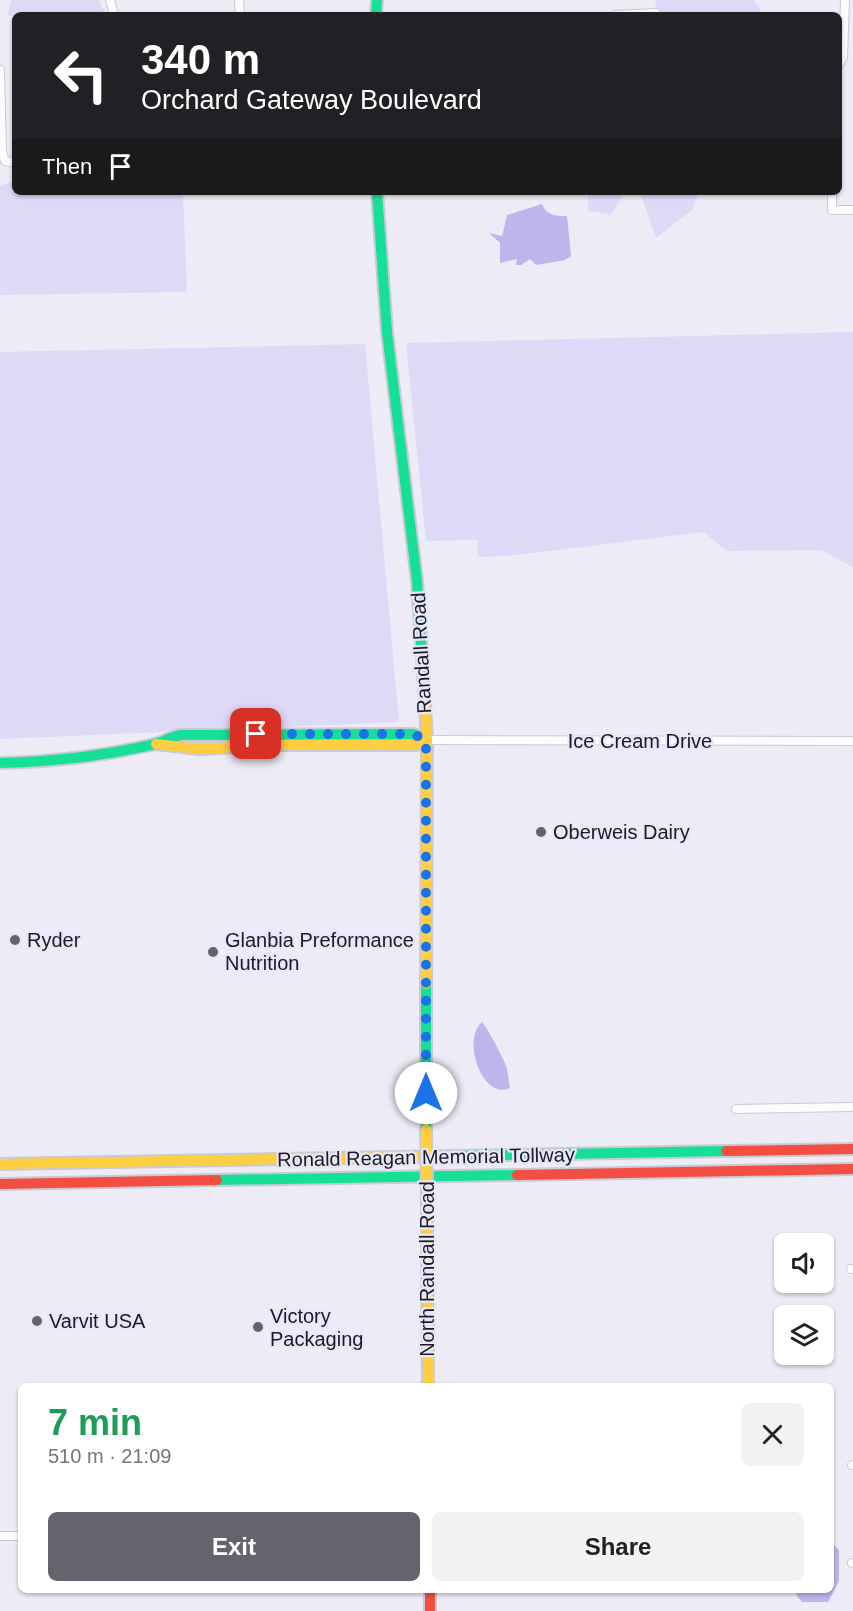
<!DOCTYPE html>
<meta charset="utf-8">
<style>
body{margin:0;font-family:Helvetica,sans-serif;background:#f2f2f2;color:#202124;height:100vh;display:flex;flex-direction:column;font-size:22px;white-space:nowrap}
*{box-sizing:border-box;margin:0}
p{font-size:20px;color:#757577}
.icon{flex:none;width:33px;height:33px;fill:none;stroke:currentColor;stroke-width:2;stroke-linecap:round;stroke-linejoin:round}
.map{position:relative;flex:1;overflow:hidden}
.details{position:absolute;left:18px;top:1383px;width:816px;height:210px;display:flex;flex-direction:column;background:#fff;border-radius:9px;box-shadow:0 2px 4px #0004}
.details>*{flex:none}
.top-card{position:absolute;left:12px;top:12px;width:830px;height:183px;border-radius:9px;box-shadow:0 2px 4px #0004;background:#202124;color:#fff;overflow:hidden}
.buttons{position:absolute;left:774px;top:1233px;display:grid;gap:12px}
.buttons a{display:grid;place-items:center;width:60px;height:60px;border-radius:9px;background:#fff;box-shadow:0 2px 4px #0004;font-size:30px}
.pin{position:absolute;display:grid;place-items:center;width:51px;height:51px;color:#fff;margin:-26px;border-radius:12px;box-shadow:0 3px 9px #0006}
.me{position:absolute;width:66px;margin:-33px;rotate:0deg;stroke-linejoin:round;filter:drop-shadow(0 0 4px #0008)}
.turn{display:flex;align-items:center;gap:21px;height:126px;padding:0 30px;font-size:27px}
.turn .icon{width:78px;height:78px;stroke-width:2.5}
.turn b{display:block;font-size:42px;line-height:51px}
.then{display:flex;align-items:center;height:57px;padding:0 30px;background:#0003;gap:12px;font-size:22px}
.round{display:grid;place-items:center;flex:none;width:63px;height:63px;border-radius:9px;background:#f2f2f2}
.summary{display:flex;align-items:center;justify-content:space-between;height:102px;padding:0 30px}
h1{font-size:36px;font-weight:700;line-height:45px;color:#1e9e55}
.primary-button{display:flex;gap:12px;margin-top:auto;padding:12px 30px}
.primary-button a{flex:1;height:69px;border-radius:9px;background:#64636e;color:#fff;font-size:24px;font-weight:700;line-height:69px;text-align:center}
.primary-button a+a{background:#f2f2f2;color:#202124}
.map>svg:first-child{display:block}
.green{fill:#dddaf8}
.water{fill:#bcb6ec}
.lines{fill:none;stroke-linecap:round;stroke-linejoin:round}
.street-casing{stroke:#cac9d4;stroke-width:10}
.fast-casing{stroke:#cac9d4;stroke-width:14}
.slow-casing{stroke:#cac9d4;stroke-width:14}
.jam-casing{stroke:#cac9d4;stroke-width:14}
.street{stroke:#fcfcfe;stroke-width:8}
.fast{stroke:#16e098;stroke-width:10}
.slow{stroke:#ffcf43;stroke-width:10}
.jam{stroke:#f24e42;stroke-width:10}
.slow-bridge-casing{stroke:#cac9d4;stroke-width:14;stroke-linecap:butt}
.slow-bridge{stroke:#ffcf43;stroke-width:10}
.route{stroke:#1a73e8;stroke-width:10;stroke-dasharray:0 18}
.poi-dot{fill:#64636e;stroke:#e8e7fa;stroke-width:2}
.labels{text-anchor:middle;dominant-baseline:central;stroke-width:4.5;stroke-linejoin:round;paint-order:stroke}
.street-label{font-size:20px;fill:#1b1a25;stroke:#e8e7fa}
.poi-label{font-size:20px;fill:#1b1a25;stroke:#e8e7fa;text-anchor:start}
</style>
<div class="map">
<svg width="853" height="1611" viewBox="0 0 853 1611">
<rect width="100%" height="100%" fill="#ecebf6"/>
<g class="green">
<polygon points="12,0 99,0 105,13 8,16 9,7"/>
<polygon points="655,0 754,0 760,9 759,15 658,15"/>
<polygon points="11,181 15,181 15,192 151,192 168,195 183,193 187,292 0,295 0,187"/>
<polygon points="588,192 625,192 611,215 588,211"/>
<polygon points="640,192 699,192 692,210 656,238"/>
<polygon points="853,332 853,567 821,550 726,551 704,532 508,556 478,557 477,540 426,541 406,343"/>
<polygon points="365,344 399,722 0,739 0,352"/>
<polygon points="182,739 268,739 220,743 164,743"/>
</g>
<g class="water">
<path d="M542,204C547,216 555,216 567,216L571,256L565,260L536,265L530,259L521,265H516L517,259L500,263V243L489,233L502,236L507,215Z"/>
<path d="M482,1022C487,1027 505,1061 507,1069C508,1075 509,1082 510,1088C483,1101 461,1040 482,1022Z"/>
<polygon points="831,1542 839,1550 839,1581 828,1602 802,1602 797,1596 796,1590 831,1590"/>
</g>
<g class="lines">
<defs>
<g id="street">
<polyline points="110,0 114,15"/>
<polyline points="239,0 240,15"/>
<polyline points="615,15 656,13"/>
<polyline points="838,66 843,57 845,0"/>
<polyline points="0,70 2,152 5,161 15,163"/>
<polyline points="832,192 832,210 853,210"/>
<polyline points="427,740 853,741"/>
<polyline points="736,1109 853,1107"/>
<polyline points="851,1269 853,1269"/>
<polyline points="852,1465 853,1465"/>
<polyline points="0,1536 21,1536"/>
<polyline points="852,1563 853,1563"/>
</g>
<g id="fast">
<polyline points="376,15 377,0"/>
<polyline points="377,192 387,332 417,581 424,686"/>
<path d="M0,763C50,762 102,756 151,745C162,743 171,736 182,735L413,734L427,740"/>
<polyline points="426,1129 426,984"/>
<polyline points="453,1156 726,1151"/>
<polyline points="217,1180 517,1175"/>
</g>
<g id="slow">
<polyline points="424,686 427,740 426,984"/>
<polyline points="156,744 199,749 272,745 416,745 427,740"/>
<polyline points="0,1164 453,1156"/>
<polyline points="427,1206 428,1386"/>
</g>
<g id="jam">
<polyline points="726,1151 853,1149"/>
<polyline points="517,1175 853,1169"/>
<polyline points="0,1184 217,1180"/>
<polyline points="430,1590 430,1611"/>
</g>
</defs>
<use href="#street" class="street-casing"/>
<use href="#fast" class="fast-casing"/>
<use href="#slow" class="slow-casing"/>
<use href="#jam" class="jam-casing"/>
<use href="#street" class="street"/>
<use href="#fast" class="fast"/>
<use href="#slow" class="slow"/>
<use href="#jam" class="jam"/>
<defs>
<polyline id="slow-bridge" points="426,1129 427,1206"/>
</defs>
<use href="#slow-bridge" class="slow-bridge-casing"/>
<use href="#slow-bridge" class="slow-bridge"/>
</g>
<g class="lines">
<polyline class="route" points="256,734 413,734 426,740 426,1093"/>
</g>
<g class="poi-dot">
<circle cx="541" cy="832" r="6"/>
<circle cx="15" cy="940" r="6"/>
<circle cx="213" cy="952" r="6"/>
<circle cx="37" cy="1321" r="6"/>
<circle cx="258" cy="1327" r="6"/>
</g>
<g class="labels">
<g class="street-label">
<text transform="translate(421 653) rotate(-93)">Randall Road</text>
<text x="640" y="741">Ice Cream Drive</text>
<text transform="translate(426 1157) rotate(-1)">Ronald Reagan Memorial Tollway</text>
<text transform="translate(427 1269) rotate(-90)">North Randall Road</text>
</g>
<g class="poi-label">
<text x="553" y="832">Oberweis Dairy</text>
<text x="27" y="940">Ryder</text>
<text x="225" y="940">Glanbia Preformance<tspan x="225" dy="23">Nutrition</tspan></text>
<text x="270" y="1316">Victory<tspan x="270" dy="23">Packaging</tspan></text>
<text x="49" y="1321">Varvit USA</text>
</g>
</g>
</svg>
<div class="buttons">
<a><svg class="icon" aria-label="sound" viewBox="0 0 24 24"><path d="M4 9h4l5-4v14l-5-4H4zM17 9q2 3 0 6"/></svg></a>
<a><svg class="icon" aria-label="layers" viewBox="0 0 24 24"><path d="M12 4l9 5-9 5-9-5zM3 14l9 5 9-5"/></svg></a>
</div>
<div class="pin" style="left:256px;top:734px;background:#d93025"><svg class="icon" aria-label="arrive" viewBox="0 0 24 24"><path d="M6 21V4h12l-3 4 3 4H6"/></svg></div>
<svg class="me" style="left:426px;top:1093px" viewBox="-20 -20 40 40"><circle r="19" fill="#fff"/><path d="M0-13L10 11 0 6-10 11z" fill="#1a73e8"/></svg>
<div class="top-card">
<div class="turn"><svg class="icon" aria-label="left" viewBox="0 0 24 24"><path d="M17 20v-9H6M10 6l-5 5 5 5"/></svg><div><b>340 m</b>Orchard Gateway Boulevard</div></div>
<div class="then">Then<svg class="icon" aria-label="arrive" viewBox="0 0 24 24"><path d="M6 21V4h12l-3 4 3 4H6"/></svg></div>
</div>
<section class="details">
<div class="summary"><div><h1>7 min</h1><p>510 m · 21:09</p></div><a class="round"><svg class="icon" aria-label="close" viewBox="0 0 24 24"><path d="M6 6l12 12M18 6L6 18"/></svg></a></div>
<div class="primary-button"><a>Exit</a><a>Share</a></div>
</section>
</div>
